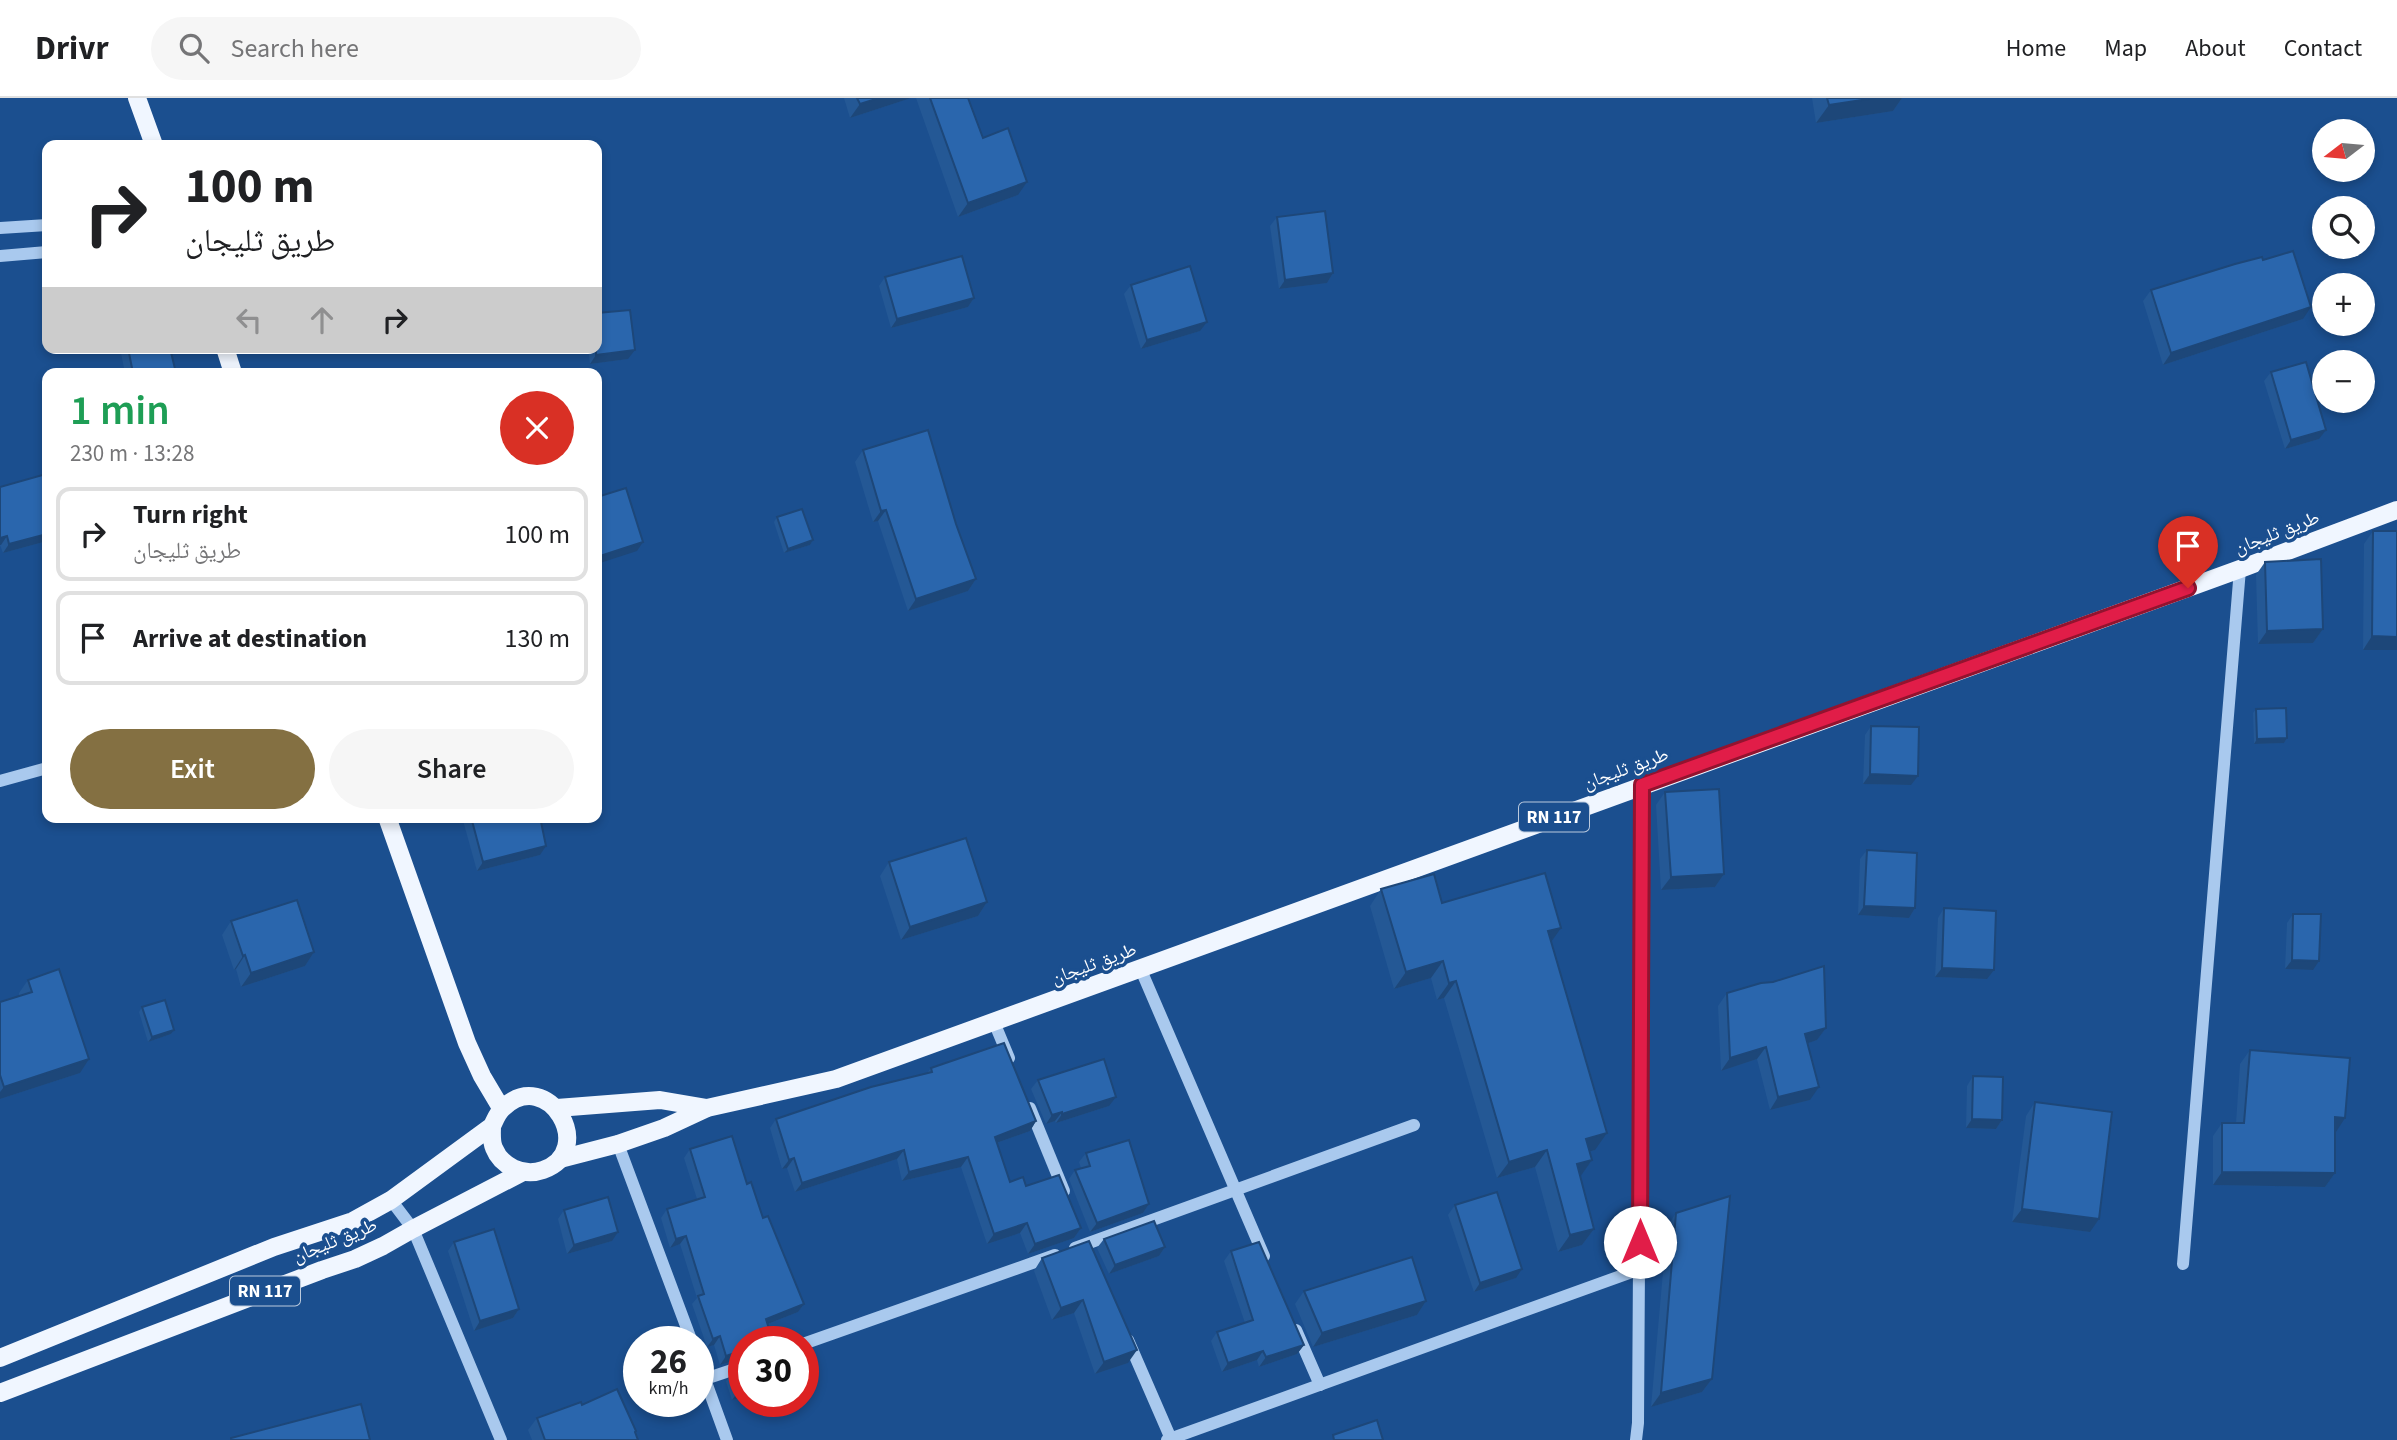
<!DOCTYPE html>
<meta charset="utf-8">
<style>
body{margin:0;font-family:"Source Sans 3","Noto Naskh Arabic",sans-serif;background:#f6f6f6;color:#202124;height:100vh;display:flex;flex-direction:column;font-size:26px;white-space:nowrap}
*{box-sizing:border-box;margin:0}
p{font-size:23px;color:#757577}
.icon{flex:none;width:38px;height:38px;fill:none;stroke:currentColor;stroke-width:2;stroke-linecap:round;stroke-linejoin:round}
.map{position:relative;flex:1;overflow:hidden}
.panel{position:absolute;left:42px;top:270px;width:560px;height:455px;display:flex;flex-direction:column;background:#fff;border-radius:14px;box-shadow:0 4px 10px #0003}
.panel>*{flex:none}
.banner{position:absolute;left:42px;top:42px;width:560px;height:214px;border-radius:14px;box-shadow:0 4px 10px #0003;background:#fff;color:#202124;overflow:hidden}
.needle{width:46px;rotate:254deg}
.controls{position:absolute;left:2312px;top:21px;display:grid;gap:14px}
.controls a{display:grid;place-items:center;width:63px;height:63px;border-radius:50%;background:#fff;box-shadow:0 4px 10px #0003;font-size:35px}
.speed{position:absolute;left:623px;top:1228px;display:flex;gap:14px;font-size:35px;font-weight:700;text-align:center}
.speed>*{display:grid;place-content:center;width:91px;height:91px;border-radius:50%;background:#fff;box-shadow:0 4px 10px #0003;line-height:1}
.speed small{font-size:18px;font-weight:400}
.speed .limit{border:10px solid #d22;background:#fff;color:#111}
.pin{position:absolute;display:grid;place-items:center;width:60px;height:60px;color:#fff;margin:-72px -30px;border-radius:50% 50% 50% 0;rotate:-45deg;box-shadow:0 0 7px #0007}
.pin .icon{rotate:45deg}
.me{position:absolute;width:77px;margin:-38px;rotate:0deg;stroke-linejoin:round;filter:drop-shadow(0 0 5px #0008)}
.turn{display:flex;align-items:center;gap:24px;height:147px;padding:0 28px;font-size:32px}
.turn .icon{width:91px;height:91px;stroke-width:2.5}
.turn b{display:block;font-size:49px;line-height:60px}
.lanes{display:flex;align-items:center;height:66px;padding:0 28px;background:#0003;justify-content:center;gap:35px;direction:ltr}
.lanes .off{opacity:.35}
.round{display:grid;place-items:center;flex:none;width:74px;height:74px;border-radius:37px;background:#f6f6f6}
.headline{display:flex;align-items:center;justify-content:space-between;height:119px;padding:0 28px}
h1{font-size:42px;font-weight:600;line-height:52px;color:#1e9e55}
.primary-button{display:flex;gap:14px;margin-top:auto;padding:14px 28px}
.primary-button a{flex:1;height:80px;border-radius:42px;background:#847042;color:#fff;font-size:28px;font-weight:600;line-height:80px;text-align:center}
.primary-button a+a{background:#f6f6f6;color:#202124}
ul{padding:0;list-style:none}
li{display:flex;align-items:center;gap:21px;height:94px;margin:0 14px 10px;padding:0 14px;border:4px solid #e0e0e0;border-radius:14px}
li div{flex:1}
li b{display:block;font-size:26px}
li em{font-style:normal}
header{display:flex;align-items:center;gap:42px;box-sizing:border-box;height:98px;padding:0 35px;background:#fff;border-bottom:2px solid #e0e0e0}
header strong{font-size:33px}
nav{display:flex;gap:38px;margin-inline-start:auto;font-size:24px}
.search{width:490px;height:63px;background:#f6f6f6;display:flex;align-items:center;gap:18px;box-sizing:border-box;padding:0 24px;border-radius:38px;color:#757577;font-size:26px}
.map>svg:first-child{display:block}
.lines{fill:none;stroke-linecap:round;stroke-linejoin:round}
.minor{stroke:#a9c9ee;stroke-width:12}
.major{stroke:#f0f6ff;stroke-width:18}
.wall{fill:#245895}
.shaded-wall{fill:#1d4779}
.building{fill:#2a66ad;stroke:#1d4779;stroke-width:2}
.route-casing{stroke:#92132f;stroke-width:18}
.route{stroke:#e11d48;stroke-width:12}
.labels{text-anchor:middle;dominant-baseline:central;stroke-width:7;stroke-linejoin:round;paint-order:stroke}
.shield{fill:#1b4f8f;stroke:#bbcadd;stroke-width:2}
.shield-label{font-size:18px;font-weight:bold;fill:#fff}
.street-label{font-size:19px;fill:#fff;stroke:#1b4f8f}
</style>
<header>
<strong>Drivr</strong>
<div class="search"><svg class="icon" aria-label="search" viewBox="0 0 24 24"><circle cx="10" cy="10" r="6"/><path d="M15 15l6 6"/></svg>Search here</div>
<nav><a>Home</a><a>Map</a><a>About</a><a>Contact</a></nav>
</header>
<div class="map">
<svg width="2397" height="1342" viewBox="0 0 2397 1342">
<rect width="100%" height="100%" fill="#1b4f8f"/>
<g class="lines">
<g class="minor">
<polyline points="0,130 47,127"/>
<polyline points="0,158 47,154"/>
<polyline points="0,683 47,670"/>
<polyline points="1141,872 1264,1158"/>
<polyline points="994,924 1009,960"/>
<polyline points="1030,1010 1064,1093"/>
<polyline points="618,1046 692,1244"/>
<polyline points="391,1102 413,1131 501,1342"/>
<polyline points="1075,1150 1414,1027"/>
<polyline points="2183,1166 2240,471"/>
<polyline points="1296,1232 1320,1287"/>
<polyline points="1128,1242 1171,1341"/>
<polyline points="803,1246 1055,1157"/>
<polyline points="698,1262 727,1342"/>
<polyline points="705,1281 744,1268"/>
<polyline points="1167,1342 1640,1171"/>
<polyline points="1636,1342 1638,1325 1642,687"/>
</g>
<g class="major">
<polyline points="137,0 154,47"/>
<polyline points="225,250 233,275"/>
<polyline points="387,719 467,945 482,978 501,1010"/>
<polyline points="557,1010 660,1002 707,1010"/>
<polyline points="560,1061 618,1046 664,1030 707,1010 836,981 2240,471 2397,412"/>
<path d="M0,1260L274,1149L353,1123L391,1102L492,1028C495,1022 498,1014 503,1010C548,967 598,1053 543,1072C523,1079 501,1068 494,1050C491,1044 492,1035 492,1028"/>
<polyline points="0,1295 322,1172 355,1161 383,1148 413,1131 523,1074"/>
</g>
</g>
<g class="wall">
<polygon points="844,0 911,0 850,20"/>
<polygon points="916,0 968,0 983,40 1018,97 958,119"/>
<polygon points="1812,0 1902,0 1893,13 1816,25"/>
<polygon points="1277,119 1333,175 1327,185 1279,191 1270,128"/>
<polygon points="2263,162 2303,221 2163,267 2143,203 2151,192"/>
<polygon points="885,179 974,200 968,209 891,230 879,188"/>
<polygon points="1131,187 1200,233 1141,251 1124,196"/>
<polygon points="120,250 170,250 176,275 125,275"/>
<polygon points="588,250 597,250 628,261 590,266"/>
<polygon points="2271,274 2319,341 2285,351 2264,283"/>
<polygon points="863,352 976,481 968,493 908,513 878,423 873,424 855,364"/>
<polygon points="0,389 47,443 3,455 0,447"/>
<polygon points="777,419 813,442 810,447 784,455 774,424"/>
<polygon points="2373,433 2397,552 2363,552 2364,446"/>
<polygon points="2265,464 2323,531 2313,545 2258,546 2256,477"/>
<polygon points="2256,611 2287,640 2284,645 2254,646 2253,615"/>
<polygon points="1871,628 1911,687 1863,686 1865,637"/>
<polygon points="1665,694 1724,776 1715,789 1661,792 1656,707"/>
<polygon points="462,719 540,719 540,757 477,773"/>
<polygon points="1867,752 1915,810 1909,820 1858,817 1860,761"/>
<polygon points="889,764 987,804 978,818 901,842 880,778"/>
<polygon points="1381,791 1442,805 1551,844 1595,1052 1589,1054 1592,1062 1580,1078 1594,1131 1582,1147 1558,1154 1535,1069 1497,1080 1444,900 1437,902 1431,880 1394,891 1370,808"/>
<polygon points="1944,810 1987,881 1935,879 1938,820"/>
<polygon points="2293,816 2313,872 2285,871 2287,825"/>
<polygon points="231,823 314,854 305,868 241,889 236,871 234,872 222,837"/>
<polygon points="28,882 80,975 0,1001 0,904 19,898 19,895"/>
<polygon points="1727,895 1826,930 1817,942 1808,945 1810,1002 1770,1012 1757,961 1721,973 1718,908"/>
<polygon points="142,909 174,932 171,936 148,944 139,914"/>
<polygon points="2250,952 2336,1034 2335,1034 2335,1075 2325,1089 2213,1087 2213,1038 2222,1025 2236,1025 2240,966"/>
<polygon points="931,970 1036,1023 1030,1033 997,1045 1010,1084 1026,1088 1081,1130 1074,1140 1028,1156 1020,1135 987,1146 961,1069 902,1083 897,1061 795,1094 787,1070 782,1071 770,1030 776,1021 927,975"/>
<polygon points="1973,978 2002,1022 1996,1031 1966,1030 1967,988"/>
<polygon points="1038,982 1109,1008 1056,1025 1055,1023 1046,1026 1031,991"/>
<polygon points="2035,1004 2090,1134 2012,1124 2026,1018"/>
<polygon points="690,1051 747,1086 804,1206 798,1214 768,1226 744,1244 744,1260 742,1260 720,1267 714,1247 707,1249 692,1206 697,1200 680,1146 670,1150 661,1120 667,1111 697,1101 684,1060"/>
<polygon points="1086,1055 1149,1106 1143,1115 1090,1134 1069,1081 1075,1072 1081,1070 1079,1064"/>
<polygon points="1455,1107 1516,1180 1474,1194 1448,1117"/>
<polygon points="564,1112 612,1143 567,1156 558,1121"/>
<polygon points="1676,1115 1712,1281 1702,1294 1651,1309 1667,1129"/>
<polygon points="1104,1141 1165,1149 1159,1158 1109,1176 1097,1150"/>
<polygon points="1089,1143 1128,1265 1095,1276 1074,1215 1052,1222 1034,1173 1042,1160"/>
<polygon points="454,1144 519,1211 513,1220 474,1233 448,1153"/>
<polygon points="1231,1153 1304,1247 1297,1256 1259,1269 1257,1262 1222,1274 1211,1243 1217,1234 1245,1225 1224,1163"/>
<polygon points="1304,1193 1426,1203 1417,1217 1313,1249 1295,1206"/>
<polygon points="744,1270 744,1299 732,1302 726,1283 732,1275"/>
<polygon points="582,1307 635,1335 638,1342 532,1342 528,1332 537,1320"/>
</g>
<g class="shaded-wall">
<polygon points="879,0 911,0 850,20 860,6"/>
<polygon points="1875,0 1902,0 1893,13 1816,25 1829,7"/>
<polygon points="1027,84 1018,97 958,119 968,105"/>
<polygon points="1333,175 1327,185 1279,191 1285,182"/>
<polygon points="974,200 968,209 891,230 897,221"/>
<polygon points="2311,209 2303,221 2163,267 2171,255"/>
<polygon points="1207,224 1200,233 1141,251 1147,242"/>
<polygon points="635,252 628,261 590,266 596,257"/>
<polygon points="2326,332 2319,341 2285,351 2291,342"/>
<polygon points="886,412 878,423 873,424 881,413"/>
<polygon points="47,436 47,443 3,455 9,446"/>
<polygon points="7,438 1,447 0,447 0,440"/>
<polygon points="813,442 810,447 784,455 788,451"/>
<polygon points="643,444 637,453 597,466 597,459"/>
<polygon points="976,481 968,493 908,513 916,501"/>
<polygon points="2323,531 2313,545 2258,546 2267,533"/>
<polygon points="2372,538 2397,539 2397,552 2363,552"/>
<polygon points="2287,640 2284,645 2254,646 2257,641"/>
<polygon points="1870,676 1918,678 1911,687 1863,686"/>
<polygon points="546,748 540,757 477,773 483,764"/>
<polygon points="1724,776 1715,789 1661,792 1671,779"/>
<polygon points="987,804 978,818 901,842 910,829"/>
<polygon points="1864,808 1915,810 1909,820 1858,817"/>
<polygon points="1561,830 1549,847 1548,833"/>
<polygon points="314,854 305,868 241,889 251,875"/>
<polygon points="245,857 236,871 234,872 243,858"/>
<polygon points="2292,862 2319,863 2313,872 2285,871"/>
<polygon points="1443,863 1431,880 1394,891 1406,874"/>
<polygon points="1942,870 1994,872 1987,881 1935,879"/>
<polygon points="1456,883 1444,900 1437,902 1449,885"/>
<polygon points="1826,930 1817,942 1797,949 1805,936"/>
<polygon points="174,932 171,936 148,944 152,939"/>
<polygon points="1766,949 1757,961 1721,973 1730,960"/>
<polygon points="89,961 80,975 0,1001 0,994 4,989"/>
<polygon points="1819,989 1810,1002 1770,1012 1778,999"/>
<polygon points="1116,999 1109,1008 1056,1025 1062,1016"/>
<polygon points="1062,1014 1055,1023 1046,1026 1052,1017"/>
<polygon points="2335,1019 2345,1020 2336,1034 2325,1033"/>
<polygon points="1972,1021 2002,1022 1996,1031 1966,1030"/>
<polygon points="1036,1023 1030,1033 988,1048 995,1039"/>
<polygon points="1607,1035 1595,1052 1574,1058 1586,1041"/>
<polygon points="904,1052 897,1061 795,1094 802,1085"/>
<polygon points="1547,1052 1535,1069 1497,1080 1509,1064"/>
<polygon points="968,1059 961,1069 902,1083 909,1074"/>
<polygon points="794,1060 787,1070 782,1071 789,1062"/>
<polygon points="1592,1062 1580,1079 1577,1066"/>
<polygon points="2222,1074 2335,1075 2325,1089 2213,1087"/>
<polygon points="1149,1106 1143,1115 1090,1134 1097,1125"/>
<polygon points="2022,1111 2099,1121 2090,1134 2012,1124"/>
<polygon points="1027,1125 1020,1135 987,1146 994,1136"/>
<polygon points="1081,1130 1074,1140 1028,1156 1035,1146"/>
<polygon points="1594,1131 1582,1147 1558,1154 1570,1137"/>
<polygon points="618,1134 612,1143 567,1156 574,1147"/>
<polygon points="686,1138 680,1146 670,1150 676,1141"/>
<polygon points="1165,1149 1159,1158 1109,1176 1115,1167"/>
<polygon points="1522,1171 1516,1180 1474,1194 1480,1185"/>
<polygon points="1083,1202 1074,1215 1052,1222 1061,1210"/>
<polygon points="1426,1203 1417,1217 1313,1249 1322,1235"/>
<polygon points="804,1206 798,1214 760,1229 766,1221"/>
<polygon points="519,1211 513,1220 474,1233 480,1223"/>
<polygon points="720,1238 714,1247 707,1249 713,1241"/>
<polygon points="1304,1247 1297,1256 1259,1269 1266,1259"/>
<polygon points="744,1252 744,1260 742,1260 720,1267 726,1258"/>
<polygon points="1137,1252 1128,1265 1095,1276 1104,1264"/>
<polygon points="1263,1253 1257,1262 1222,1274 1228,1265"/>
<polygon points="1712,1281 1702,1294 1651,1309 1661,1295"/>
<polygon points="744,1292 744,1299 732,1302 738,1294"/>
</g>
<g class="building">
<polygon points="857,0 879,0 860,6"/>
<polygon points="930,0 968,0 983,40 1008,30 1027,84 968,105"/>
<polygon points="1827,0 1875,0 1829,7"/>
<polygon points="1325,113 1333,175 1285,182 1277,119"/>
<polygon points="2293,153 2311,209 2171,255 2151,192 2235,166 2262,159 2263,162"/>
<polygon points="962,158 974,200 897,221 885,179"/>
<polygon points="1190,168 1207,224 1147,242 1131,187"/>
<polygon points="630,212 635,252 596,257 597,215"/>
<polygon points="128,250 170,250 176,275 133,275"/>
<polygon points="2306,264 2326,332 2291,342 2271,274"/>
<polygon points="928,332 956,426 976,481 916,501 886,412 881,413 863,352"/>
<polygon points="46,376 47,436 9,446 7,438 0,440 0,389"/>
<polygon points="626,390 643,444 597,459 597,399"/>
<polygon points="802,411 813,442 788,451 777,419"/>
<polygon points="2373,433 2397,433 2397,539 2372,538"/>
<polygon points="2321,461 2323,531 2267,533 2265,464"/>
<polygon points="2286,610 2287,640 2257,641 2256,611"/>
<polygon points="1871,628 1919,629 1918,678 1870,676"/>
<polygon points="1719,691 1724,776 1671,779 1665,694"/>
<polygon points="471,719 540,719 546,748 483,764"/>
<polygon points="966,740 987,804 910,829 889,764"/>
<polygon points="1867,752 1917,755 1915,810 1864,808"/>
<polygon points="1545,775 1561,830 1548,833 1607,1035 1586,1041 1592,1062 1577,1066 1594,1131 1570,1137 1547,1052 1509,1064 1456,883 1449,885 1443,863 1406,874 1381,791 1434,776 1442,805"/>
<polygon points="297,802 314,854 251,875 245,857 243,858 231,823"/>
<polygon points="1944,810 1996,813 1994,872 1942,870"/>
<polygon points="2293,816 2321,816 2319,863 2292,862"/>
<polygon points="1824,868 1826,930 1805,936 1819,989 1778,999 1766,949 1730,960 1727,895 1761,885 1773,884"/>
<polygon points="59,871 89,961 4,989 0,977 0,904 32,894 28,882"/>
<polygon points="165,902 174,932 152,939 142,909"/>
<polygon points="1004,945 1036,1023 995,1039 1010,1084 1023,1079 1026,1088 1059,1077 1081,1130 1035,1146 1027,1125 994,1136 968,1059 909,1074 904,1052 802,1085 794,1060 789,1062 776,1021 871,989 932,974 931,970"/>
<polygon points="2250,952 2350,960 2345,1020 2335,1019 2335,1075 2222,1074 2222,1025 2244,1025"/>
<polygon points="1104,961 1116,999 1062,1016 1062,1014 1052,1017 1038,982"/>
<polygon points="1973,978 2003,979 2002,1022 1972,1021"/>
<polygon points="2035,1004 2112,1014 2099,1121 2022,1111"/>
<polygon points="732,1038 747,1086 751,1084 763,1120 768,1118 804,1206 766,1221 773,1244 744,1244 744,1252 726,1258 720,1238 713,1241 698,1198 704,1196 686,1138 676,1141 667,1111 705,1099 690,1051"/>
<polygon points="1129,1042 1149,1106 1097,1125 1075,1072 1090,1068 1086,1055"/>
<polygon points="1497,1094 1522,1171 1480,1185 1455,1107"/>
<polygon points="1730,1098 1712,1281 1661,1295 1676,1115"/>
<polygon points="608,1099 618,1134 574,1147 564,1112"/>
<polygon points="1154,1123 1165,1149 1115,1167 1104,1141"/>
<polygon points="494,1131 519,1211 480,1223 454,1144"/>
<polygon points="1089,1143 1137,1252 1104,1264 1083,1202 1061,1210 1042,1160"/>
<polygon points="1259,1144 1304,1247 1266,1259 1263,1253 1228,1265 1217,1234 1253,1222 1231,1153"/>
<polygon points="1412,1159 1426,1203 1322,1235 1304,1193"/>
<polygon points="744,1270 744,1292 738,1294 732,1275"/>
<polygon points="617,1291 636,1333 635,1334 638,1342 545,1342 537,1320 581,1304 582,1307"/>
<polygon points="361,1306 370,1342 231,1342 231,1340"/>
<polygon points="1377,1322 1383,1342 1334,1342 1333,1337"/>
</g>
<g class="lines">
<defs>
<polyline id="route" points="1640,1144 1642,687 2188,490"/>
</defs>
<use href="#route" class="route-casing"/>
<use href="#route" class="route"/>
</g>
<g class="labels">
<g class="shield">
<rect x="1519" y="704.5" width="70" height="29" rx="5"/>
<rect x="230" y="1178.5" width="70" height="29" rx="5"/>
</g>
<g class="shield-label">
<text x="1554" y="719">RN 117</text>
<text x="265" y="1193">RN 117</text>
</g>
<g class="street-label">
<text transform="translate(2277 435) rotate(-21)">طريق ثليجان</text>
<text transform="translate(1626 671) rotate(-20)">طريق ثليجان</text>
<text transform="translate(1094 866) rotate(-20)">طريق ثليجان</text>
<text transform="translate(335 1143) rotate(-22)">طريق ثليجان</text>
</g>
</g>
</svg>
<div class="controls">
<a><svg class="needle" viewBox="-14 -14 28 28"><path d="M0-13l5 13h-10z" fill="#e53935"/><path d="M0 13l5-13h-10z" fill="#757577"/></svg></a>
<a><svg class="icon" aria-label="search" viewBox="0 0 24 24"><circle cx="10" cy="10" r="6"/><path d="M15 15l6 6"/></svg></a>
<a>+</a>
<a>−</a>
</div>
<div class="speed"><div>26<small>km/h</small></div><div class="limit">30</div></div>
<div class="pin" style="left:2188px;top:490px;background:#d93025"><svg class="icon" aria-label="arrive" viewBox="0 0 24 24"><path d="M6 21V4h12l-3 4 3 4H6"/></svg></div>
<svg class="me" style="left:1640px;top:1144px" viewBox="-20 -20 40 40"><circle r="19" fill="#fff"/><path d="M0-13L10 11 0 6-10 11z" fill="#e11d48"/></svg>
<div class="banner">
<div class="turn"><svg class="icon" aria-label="right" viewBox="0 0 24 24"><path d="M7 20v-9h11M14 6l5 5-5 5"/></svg><div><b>100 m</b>طريق ثليجان</div></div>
<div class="lanes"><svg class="icon off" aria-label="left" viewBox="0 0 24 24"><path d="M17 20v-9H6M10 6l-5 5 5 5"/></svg><svg class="icon off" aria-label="ahead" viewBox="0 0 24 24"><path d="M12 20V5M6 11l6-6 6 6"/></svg><svg class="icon" aria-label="right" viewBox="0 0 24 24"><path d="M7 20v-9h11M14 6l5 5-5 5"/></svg></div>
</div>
<section class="panel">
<div class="headline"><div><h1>1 min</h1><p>230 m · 13:28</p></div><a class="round" style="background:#d93025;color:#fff"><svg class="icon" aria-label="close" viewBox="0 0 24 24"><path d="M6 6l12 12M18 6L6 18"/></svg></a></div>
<ul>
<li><svg class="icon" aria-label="right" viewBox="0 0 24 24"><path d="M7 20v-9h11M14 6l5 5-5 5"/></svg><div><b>Turn right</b><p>طريق ثليجان</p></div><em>100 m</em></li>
<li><svg class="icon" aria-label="arrive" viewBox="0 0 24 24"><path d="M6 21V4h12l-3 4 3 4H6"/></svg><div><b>Arrive at destination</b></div><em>130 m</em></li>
</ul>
<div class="primary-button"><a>Exit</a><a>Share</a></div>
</section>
</div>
